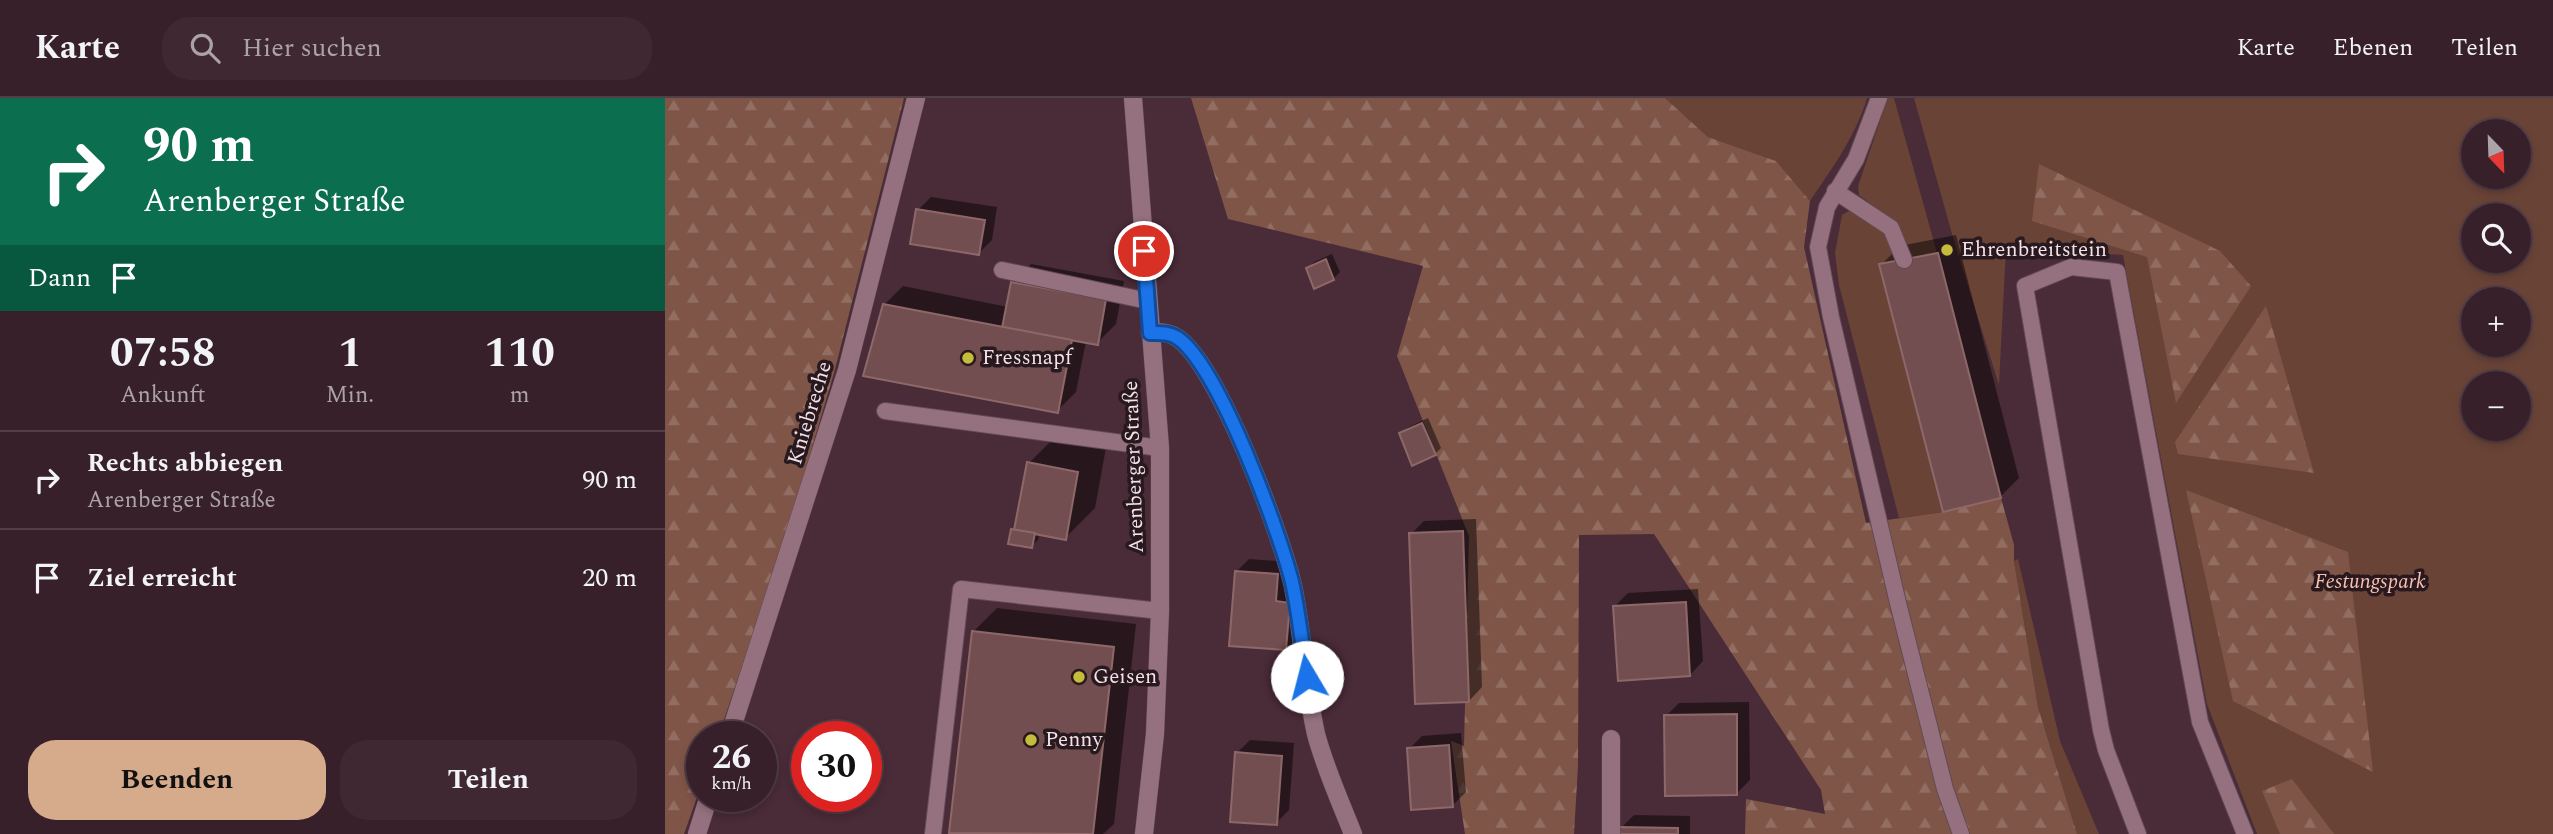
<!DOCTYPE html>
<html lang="de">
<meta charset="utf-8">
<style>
body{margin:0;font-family:Spectral,serif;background:#3f2832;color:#f1f3f6;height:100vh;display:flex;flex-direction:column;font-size:26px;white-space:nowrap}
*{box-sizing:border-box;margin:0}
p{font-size:23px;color:#aba3a8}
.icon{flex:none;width:38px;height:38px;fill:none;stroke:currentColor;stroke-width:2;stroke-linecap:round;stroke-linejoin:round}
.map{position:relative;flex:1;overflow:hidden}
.side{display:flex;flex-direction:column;background:#38202a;width:665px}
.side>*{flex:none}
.hud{background:#0b6e4f;color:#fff;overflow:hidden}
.needle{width:46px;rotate:157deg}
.tools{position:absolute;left:1796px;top:21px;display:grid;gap:14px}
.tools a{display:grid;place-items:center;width:70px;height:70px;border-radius:50%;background:#38202a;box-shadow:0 4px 10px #0003,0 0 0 2px #523e47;font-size:35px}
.speed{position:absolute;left:21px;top:623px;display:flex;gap:14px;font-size:35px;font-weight:700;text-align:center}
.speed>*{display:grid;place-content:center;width:91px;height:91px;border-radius:50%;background:#38202a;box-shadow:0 4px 10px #0003,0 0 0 2px #523e47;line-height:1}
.speed small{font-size:18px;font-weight:400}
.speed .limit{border:10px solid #d22;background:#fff;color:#111}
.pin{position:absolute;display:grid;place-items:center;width:60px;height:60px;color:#fff;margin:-30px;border:4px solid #fff;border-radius:50%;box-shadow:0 2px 7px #0007}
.me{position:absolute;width:77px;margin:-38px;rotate:352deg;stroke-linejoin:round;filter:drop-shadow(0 0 5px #0008)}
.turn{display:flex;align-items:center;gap:24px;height:147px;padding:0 28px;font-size:32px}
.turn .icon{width:91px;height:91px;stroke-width:2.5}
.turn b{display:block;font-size:49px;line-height:60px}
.then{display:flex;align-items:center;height:66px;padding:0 28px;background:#0003;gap:14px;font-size:26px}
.eta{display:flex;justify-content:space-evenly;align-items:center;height:119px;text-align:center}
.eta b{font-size:42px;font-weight:700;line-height:49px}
.action{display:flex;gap:14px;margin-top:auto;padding:14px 28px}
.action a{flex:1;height:80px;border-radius:28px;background:#d6ab8b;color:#111;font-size:28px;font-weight:700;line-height:80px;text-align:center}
.action a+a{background:#3f2832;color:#f1f3f6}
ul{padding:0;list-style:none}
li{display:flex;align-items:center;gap:21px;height:98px;padding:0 28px;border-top:2px solid #523e47}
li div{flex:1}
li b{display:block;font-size:26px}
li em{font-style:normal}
header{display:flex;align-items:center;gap:42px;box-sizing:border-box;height:98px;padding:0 35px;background:#38202a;border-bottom:2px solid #523e47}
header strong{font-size:33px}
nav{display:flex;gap:38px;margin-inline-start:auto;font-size:24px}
.search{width:490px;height:63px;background:#3f2832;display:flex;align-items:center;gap:18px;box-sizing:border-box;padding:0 24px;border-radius:28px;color:#aba3a8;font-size:26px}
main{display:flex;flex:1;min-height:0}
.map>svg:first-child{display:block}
.green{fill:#6a4337;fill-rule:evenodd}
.forest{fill:url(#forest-firs)}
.shadow{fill:#0007}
.building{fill:#734e50;stroke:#8e6869;stroke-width:2}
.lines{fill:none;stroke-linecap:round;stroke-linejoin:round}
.lane-casing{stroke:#624953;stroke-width:18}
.street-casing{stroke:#624953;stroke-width:19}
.secondary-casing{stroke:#624953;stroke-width:19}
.lane{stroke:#95717f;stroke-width:16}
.street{stroke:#95717f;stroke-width:18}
.secondary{stroke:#95717f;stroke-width:18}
.route-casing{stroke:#114b97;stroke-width:18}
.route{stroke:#1a73e8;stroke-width:12}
.poi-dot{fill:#c6bc3c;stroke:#27191e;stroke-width:2.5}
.labels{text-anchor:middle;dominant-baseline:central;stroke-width:7;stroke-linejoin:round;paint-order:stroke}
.poi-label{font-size:21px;fill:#f5e1e8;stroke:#27191e;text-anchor:start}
.street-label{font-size:21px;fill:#f5e1e8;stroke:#27191e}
.park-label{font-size:21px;font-style:italic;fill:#fabfae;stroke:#27191e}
</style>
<header>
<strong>Karte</strong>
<div class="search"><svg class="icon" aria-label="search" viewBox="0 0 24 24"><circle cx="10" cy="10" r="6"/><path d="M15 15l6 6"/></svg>Hier suchen</div>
<nav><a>Karte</a><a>Ebenen</a><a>Teilen</a></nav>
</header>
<main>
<section class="side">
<div class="hud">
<div class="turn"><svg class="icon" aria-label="right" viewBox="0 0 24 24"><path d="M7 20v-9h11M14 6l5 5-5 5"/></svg><div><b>90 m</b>Arenberger Straße</div></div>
<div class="then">Dann<svg class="icon" aria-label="arrive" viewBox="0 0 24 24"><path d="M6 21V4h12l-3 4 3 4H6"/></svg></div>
</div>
<div class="eta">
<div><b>07:58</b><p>Ankunft</p></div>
<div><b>1</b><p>Min.</p></div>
<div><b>110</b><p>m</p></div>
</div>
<ul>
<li><svg class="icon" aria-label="right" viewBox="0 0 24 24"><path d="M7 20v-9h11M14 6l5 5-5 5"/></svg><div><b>Rechts abbiegen</b><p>Arenberger Straße</p></div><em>90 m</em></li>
<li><svg class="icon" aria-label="arrive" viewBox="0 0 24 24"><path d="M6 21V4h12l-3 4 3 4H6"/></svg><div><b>Ziel erreicht</b></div><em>20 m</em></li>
</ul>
<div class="action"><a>Beenden</a><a>Teilen</a></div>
</section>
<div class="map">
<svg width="1888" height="736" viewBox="0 0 1888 736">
<defs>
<pattern id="forest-firs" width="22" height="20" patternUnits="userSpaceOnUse" patternTransform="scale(1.75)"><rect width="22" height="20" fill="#7f5548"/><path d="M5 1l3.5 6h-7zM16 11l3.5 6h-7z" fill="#926d62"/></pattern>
</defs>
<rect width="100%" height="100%" fill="#4a2b38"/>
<g class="green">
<path d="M1000,0H1202C1191,38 1167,70 1145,103L1111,63L1043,39Z"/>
<polygon points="1223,0 1229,0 1230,4 1272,155 1246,160 1236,135 1227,122 1194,97 1193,88"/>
<path d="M1249,0H1888V736H1592L1542,606L1458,157L1341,150L1334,287L1289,143ZM1808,33H1853V79H1808ZM1808,117H1853V163H1808ZM1808,201H1853V247H1808ZM1808,285H1853V331H1808Z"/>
<path d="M1184,113C1214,117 1222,138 1231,163L1278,414L1234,420L1174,187L1170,155L1177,117Z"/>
<polygon points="1353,461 1395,643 1434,736 1412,736 1373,609 1349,463"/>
</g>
<g class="forest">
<polygon points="0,0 239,0 169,275 116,455 53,639 37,639 37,685 19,736 0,736"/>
<polygon points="526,0 1000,0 1043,39 1111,63 1145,103 1139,149 1201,425 1278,414 1336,400 1349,447 1349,463 1373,609 1412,736 1080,736 1081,701 1160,716 1156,692 989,436 914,437 913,668 909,736 800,736 786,643 799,648 804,438 732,258 758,168 563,121"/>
<polygon points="1374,66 1555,153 1586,188 1511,305 1482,159 1367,123"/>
<polygon points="1601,208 1649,375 1513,356 1510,344"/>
<polygon points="1521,392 1683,454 1708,674 1568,603"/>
<polygon points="1627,681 1669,736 1615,736 1597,693"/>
</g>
<g class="shadow">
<polygon points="266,99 332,109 327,142 314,155 253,112"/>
<polygon points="1291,137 1354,380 1335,399 1216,167 1235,148"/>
<polygon points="667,156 675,174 668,181 650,188 643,170 649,164"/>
<polygon points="366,166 459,183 451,226 432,245 421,243 411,294 392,313 219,207 238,188 343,209 347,185"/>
<polygon points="763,320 776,350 770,356 736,336 742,330"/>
<polygon points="394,335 442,344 430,410 400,440 374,435 373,442 366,448 347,432 352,427 364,365"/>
<polygon points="811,421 817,589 804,603 746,436 759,423"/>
<polygon points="584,461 626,464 634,538 621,551 571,474"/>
<polygon points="1033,491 1038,563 1025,577 950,508 963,495"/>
<polygon points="332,510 471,526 449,726 438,736 285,736 308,534"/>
<polygon points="1084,604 1085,682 1072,695 1001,618 1014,605"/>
<polygon points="796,635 801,694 788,707 744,651 757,638"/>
<polygon points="585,642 629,645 624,712 611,725 572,655"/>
<polygon points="969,717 1025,718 1025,736 956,736 956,730"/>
</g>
<g class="building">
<polygon points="251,111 320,122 314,157 245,146"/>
<polygon points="1273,155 1336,400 1278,414 1214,166"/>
<polygon points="661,161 669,182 649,191 641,170"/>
<polygon points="346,184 441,201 433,247 337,230"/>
<polygon points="218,206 407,242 393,315 198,278"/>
<polygon points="757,325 771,357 747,368 734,335"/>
<polygon points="362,364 413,374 401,442 349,432"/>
<polygon points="346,431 370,435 367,450 343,446"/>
<polygon points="798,433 804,604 750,606 744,435"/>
<polygon points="570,473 613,476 611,503 625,505 621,552 564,548"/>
<polygon points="1021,504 1025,578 953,583 948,508"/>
<polygon points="307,533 449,549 428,736 284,735"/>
<polygon points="1072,616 1072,697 1000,698 999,617"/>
<polygon points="784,647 788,709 746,712 742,650"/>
<polygon points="570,654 617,658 612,727 565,724"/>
<polygon points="954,729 1013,730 1013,736 954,736"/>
</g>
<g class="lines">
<defs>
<g id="lane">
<polyline points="1214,0 1191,61 1162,109 1153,149 1166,219 1233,505 1280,691 1296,736"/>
<polyline points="1170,93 1226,130 1239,162"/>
<polyline points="337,172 483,203"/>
<polyline points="220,313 495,350"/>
<polyline points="268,736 296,491 495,513"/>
<polyline points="1473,736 1441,652 1436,632 1360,188 1406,169 1452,174 1535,624 1580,736"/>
</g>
<g id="street">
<path d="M485,235C494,234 503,234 511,239C552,263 617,439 628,488C638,537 640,587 651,636C660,670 675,703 688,736"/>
<polyline points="64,639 182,272 251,0"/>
<polyline points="946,641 946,736"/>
<polyline points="32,736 44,698"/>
</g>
<polyline id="secondary" points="468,0 495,350 495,513 490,636 479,736"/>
</defs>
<use href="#lane" class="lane-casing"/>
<use href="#street" class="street-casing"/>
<use href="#secondary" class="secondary-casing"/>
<use href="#lane" class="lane"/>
<use href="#street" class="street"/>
<use href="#secondary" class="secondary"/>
</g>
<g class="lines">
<defs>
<path id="route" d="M479,153L485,235C494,235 503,234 511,239C552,263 615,435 627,484C634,515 637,547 642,579"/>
</defs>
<use href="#route" class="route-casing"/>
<use href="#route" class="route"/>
</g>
<g class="poi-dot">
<circle cx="1282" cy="152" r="7"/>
<circle cx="303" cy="260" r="7"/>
<circle cx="414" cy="579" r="7"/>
<circle cx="366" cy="642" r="7"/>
</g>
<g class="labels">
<g class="poi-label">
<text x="1296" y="152">Ehrenbreitstein</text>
<text x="317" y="260">Fressnapf</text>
<text x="428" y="579">Geisen</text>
<text x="380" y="642">Penny</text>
</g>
<g class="street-label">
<text transform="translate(145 315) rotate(-73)">Kniebreche</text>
<text transform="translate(469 369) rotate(-92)">Arenberger Straße</text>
</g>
<g class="park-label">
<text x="1705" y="484">Festungspark</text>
</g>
</g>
</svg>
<div class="tools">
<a><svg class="needle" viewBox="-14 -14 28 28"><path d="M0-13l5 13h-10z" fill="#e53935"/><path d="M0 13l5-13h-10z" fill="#aba3a8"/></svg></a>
<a><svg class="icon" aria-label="search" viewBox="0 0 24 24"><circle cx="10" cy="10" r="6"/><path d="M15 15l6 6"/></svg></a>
<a>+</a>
<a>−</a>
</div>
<div class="speed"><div>26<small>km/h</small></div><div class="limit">30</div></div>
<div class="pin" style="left:479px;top:153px;background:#d93025"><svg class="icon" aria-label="arrive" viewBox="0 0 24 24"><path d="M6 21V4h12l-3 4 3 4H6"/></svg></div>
<svg class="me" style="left:642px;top:579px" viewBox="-20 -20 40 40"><circle r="19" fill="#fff"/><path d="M0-13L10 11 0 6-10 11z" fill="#1a73e8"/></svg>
</div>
</main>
